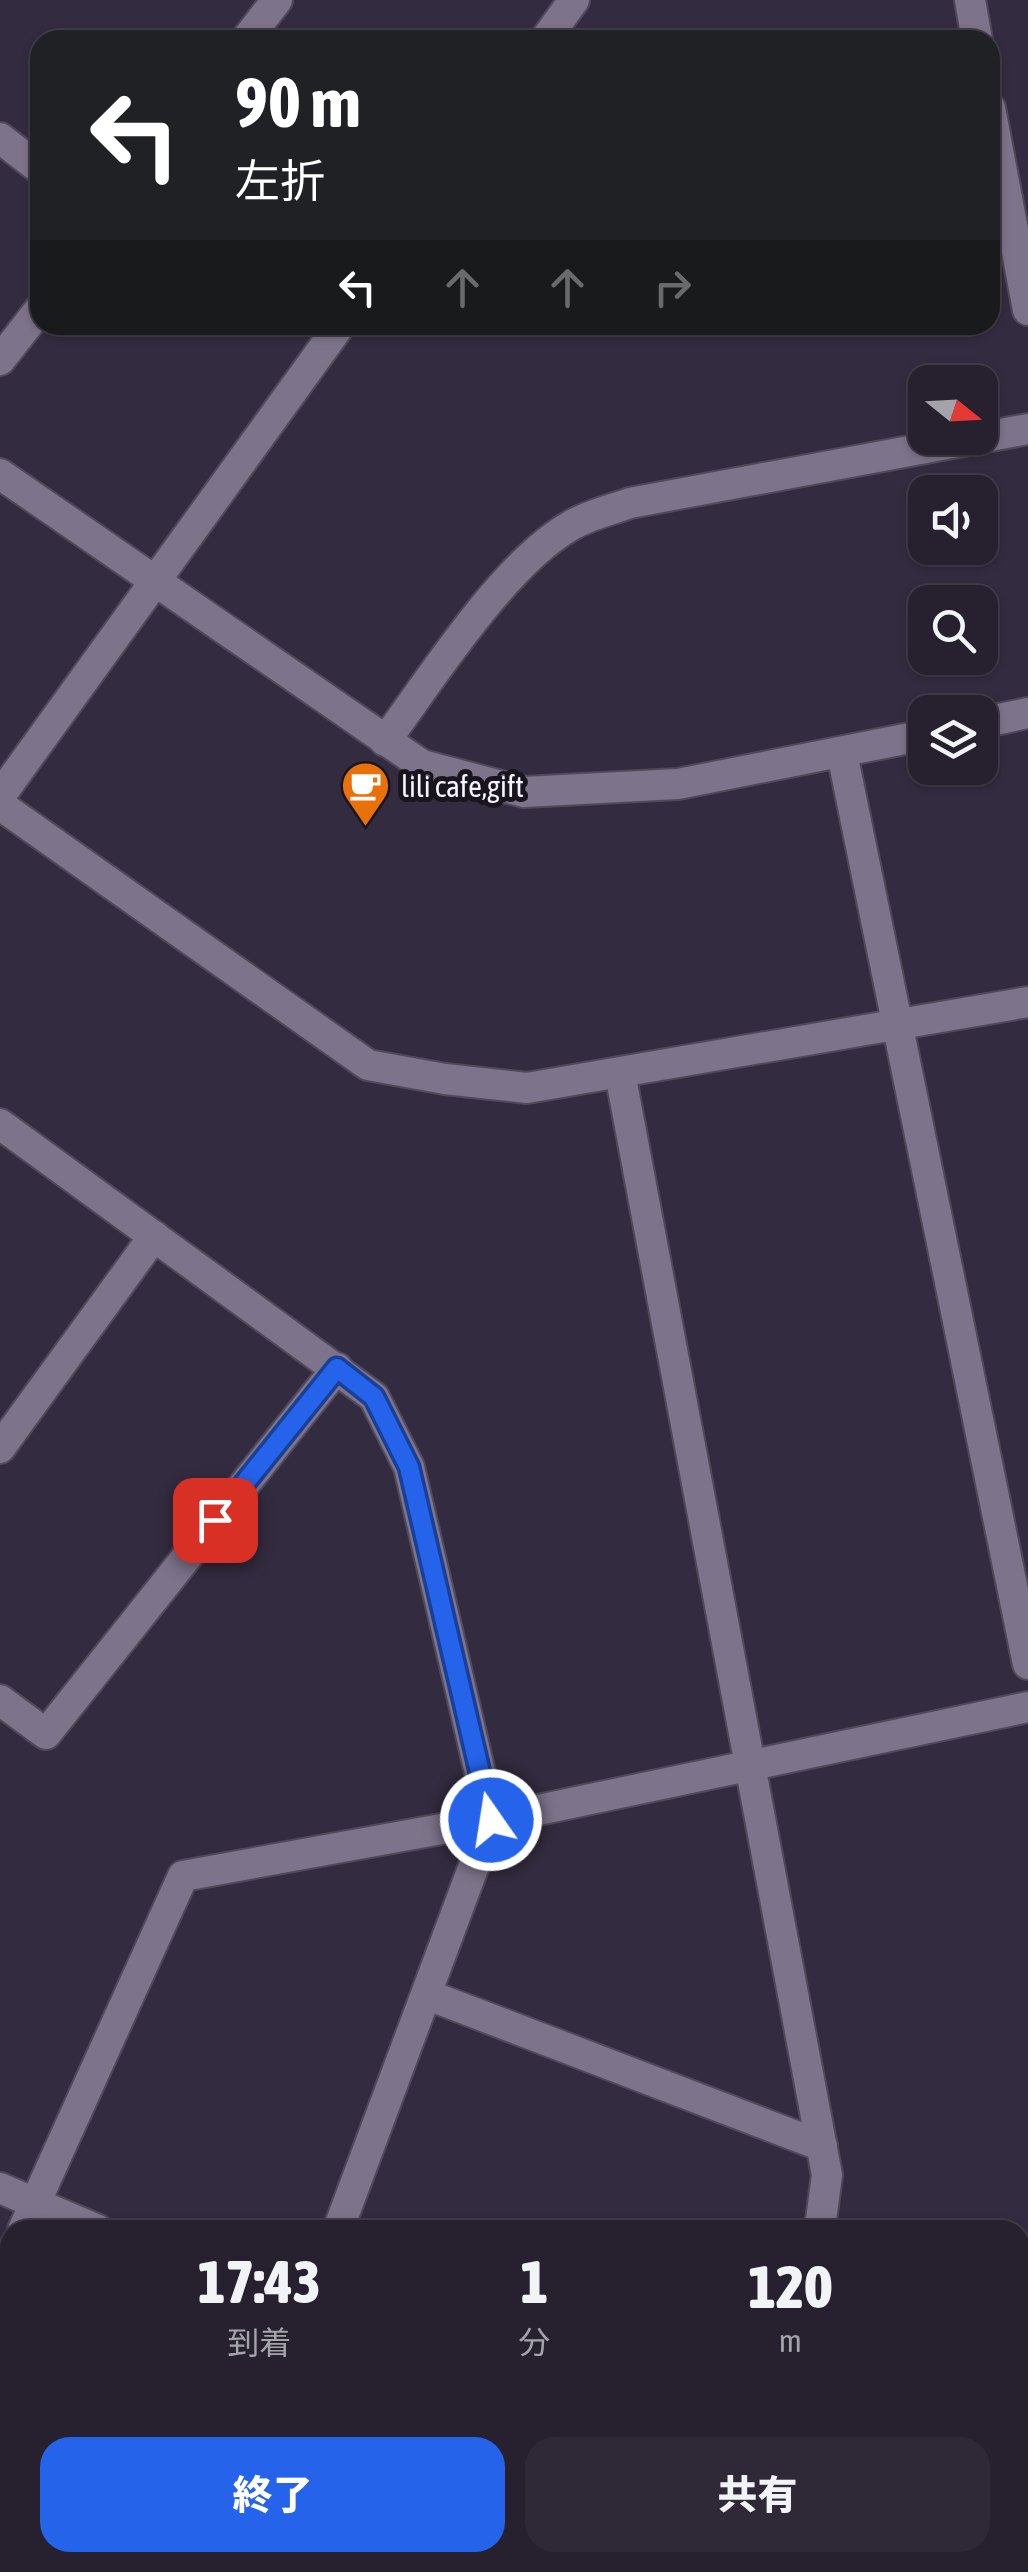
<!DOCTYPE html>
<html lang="ja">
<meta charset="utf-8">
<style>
body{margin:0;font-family:"Asap Condensed","Noto Sans JP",sans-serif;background:#2e2837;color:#f1f3f6;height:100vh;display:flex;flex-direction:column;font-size:38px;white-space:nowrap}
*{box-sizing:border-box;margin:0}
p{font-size:32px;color:#a4a3aa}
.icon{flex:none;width:55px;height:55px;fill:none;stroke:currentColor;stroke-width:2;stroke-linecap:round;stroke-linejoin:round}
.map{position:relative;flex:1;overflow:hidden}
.side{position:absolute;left:0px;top:2220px;width:1030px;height:352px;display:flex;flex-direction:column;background:#26202f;border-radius:30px 30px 0 0;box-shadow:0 2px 8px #0004,0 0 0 2px #423e4b}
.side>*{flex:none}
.top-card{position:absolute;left:30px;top:30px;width:970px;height:305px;border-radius:30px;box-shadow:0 2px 8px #0004,0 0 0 2px #423e4b;background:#202124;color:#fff;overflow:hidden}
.needle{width:65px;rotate:108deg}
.fabs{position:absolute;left:908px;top:365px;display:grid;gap:20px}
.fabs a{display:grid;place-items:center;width:90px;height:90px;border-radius:20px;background:#26202f;box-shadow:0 2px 8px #0004,0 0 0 2px #423e4b;font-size:50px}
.pin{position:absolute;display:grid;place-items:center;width:85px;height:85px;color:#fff;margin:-42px;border-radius:20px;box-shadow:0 5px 15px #0006}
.me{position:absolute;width:110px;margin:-55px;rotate:347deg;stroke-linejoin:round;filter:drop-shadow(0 0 8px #0008)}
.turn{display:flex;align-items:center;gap:35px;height:210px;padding:0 40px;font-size:45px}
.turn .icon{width:130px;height:130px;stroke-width:2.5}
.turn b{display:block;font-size:70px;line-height:85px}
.lanes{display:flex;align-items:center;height:95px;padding:0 40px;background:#0003;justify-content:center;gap:50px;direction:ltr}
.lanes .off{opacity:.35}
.eta{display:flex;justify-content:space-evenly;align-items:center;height:170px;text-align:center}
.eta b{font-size:60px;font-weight:800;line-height:70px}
.action{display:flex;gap:20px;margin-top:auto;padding:20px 40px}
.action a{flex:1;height:115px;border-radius:30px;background:#2563eb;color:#fff;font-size:40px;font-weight:800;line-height:115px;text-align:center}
.action a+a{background:#2e2837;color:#f1f3f6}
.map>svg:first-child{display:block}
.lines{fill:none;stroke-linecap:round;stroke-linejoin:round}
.street-casing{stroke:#504959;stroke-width:34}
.secondary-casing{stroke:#504959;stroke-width:34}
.street{stroke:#7d738a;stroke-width:30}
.secondary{stroke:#7d738a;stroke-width:30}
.route-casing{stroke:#184099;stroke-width:25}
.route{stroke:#2563eb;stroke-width:18}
.labels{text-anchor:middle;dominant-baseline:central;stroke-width:10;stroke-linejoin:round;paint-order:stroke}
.poi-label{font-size:30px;fill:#f7f2ff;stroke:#19151e;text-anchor:start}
</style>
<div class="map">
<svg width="1028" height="2572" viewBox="0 0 1028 2572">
<rect width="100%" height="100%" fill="#332b3f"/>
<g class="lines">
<defs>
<g id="street">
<polyline points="970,0 977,40"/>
<polyline points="246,40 277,0"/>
<polyline points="545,40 574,0"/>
<polyline points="990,108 1028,310"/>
<polyline points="0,138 40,169"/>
<polyline points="0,360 40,309"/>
<path d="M385,741C432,678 504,563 572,525C589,515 611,510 630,503L1028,429"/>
<polyline points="842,753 1028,1664"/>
<polyline points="0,796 340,325"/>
<polyline points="0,805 368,1065 445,1079 527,1088 1028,1002"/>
<polyline points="620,1073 827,2175 821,2220 817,2230"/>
<polyline points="0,1124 374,1397 409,1467 491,1820 338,2230"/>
<polyline points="0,1448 154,1236"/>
<polyline points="0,1700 46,1734 337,1368"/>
<polyline points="428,1995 822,2146"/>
<polyline points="0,2188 98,2230"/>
<polyline points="23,2230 183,1876 491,1820 1028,1707"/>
<polyline points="0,2283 10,2260"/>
<polyline points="912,2562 938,2572"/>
<polyline points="203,2572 207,2562"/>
<polyline points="476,2572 480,2562"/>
</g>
<g id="secondary">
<polyline points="0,474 422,765 524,792 678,784 925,735"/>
<polyline points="980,723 1028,713"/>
<polyline points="1020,2511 1028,2500"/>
<polyline points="978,2572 984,2562"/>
</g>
</defs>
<use href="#street" class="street-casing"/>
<use href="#secondary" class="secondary-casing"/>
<use href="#street" class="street"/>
<use href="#secondary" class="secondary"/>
</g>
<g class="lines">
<defs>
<polyline id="route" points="215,1520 337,1368 374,1397 409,1467 491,1820"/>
</defs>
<use href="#route" class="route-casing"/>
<use href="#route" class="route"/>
</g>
<defs>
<symbol id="cafe-pin" viewBox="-11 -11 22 30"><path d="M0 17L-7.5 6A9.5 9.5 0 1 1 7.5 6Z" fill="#e8710a" stroke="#19151e"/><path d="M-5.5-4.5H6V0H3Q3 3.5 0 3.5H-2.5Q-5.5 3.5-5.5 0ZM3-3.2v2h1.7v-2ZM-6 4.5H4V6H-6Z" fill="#fff"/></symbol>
</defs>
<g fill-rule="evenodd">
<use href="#cafe-pin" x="338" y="758" width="55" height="75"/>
</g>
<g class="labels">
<g class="poi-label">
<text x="401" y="786">lili cafe,gift</text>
</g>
</g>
</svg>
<div class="fabs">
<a><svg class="needle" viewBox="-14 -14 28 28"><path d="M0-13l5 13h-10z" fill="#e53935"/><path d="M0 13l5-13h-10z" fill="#a4a3aa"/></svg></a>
<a><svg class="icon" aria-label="sound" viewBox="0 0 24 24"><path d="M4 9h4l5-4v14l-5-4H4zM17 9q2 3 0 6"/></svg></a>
<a><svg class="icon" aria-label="search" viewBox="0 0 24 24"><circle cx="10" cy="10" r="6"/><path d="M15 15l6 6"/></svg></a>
<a><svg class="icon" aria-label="layers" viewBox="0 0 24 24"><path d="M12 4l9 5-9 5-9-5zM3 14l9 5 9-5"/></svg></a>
</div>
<div class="pin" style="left:215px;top:1520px;background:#d93025"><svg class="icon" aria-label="arrive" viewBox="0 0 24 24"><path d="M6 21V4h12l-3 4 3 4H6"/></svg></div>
<svg class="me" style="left:491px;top:1820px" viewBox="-20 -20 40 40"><circle r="17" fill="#2563eb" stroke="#fff" stroke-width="3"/><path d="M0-11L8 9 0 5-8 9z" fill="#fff"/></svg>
<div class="top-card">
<div class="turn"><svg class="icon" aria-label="left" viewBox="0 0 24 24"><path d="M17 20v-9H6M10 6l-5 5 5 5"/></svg><div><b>90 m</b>左折</div></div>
<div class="lanes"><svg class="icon" aria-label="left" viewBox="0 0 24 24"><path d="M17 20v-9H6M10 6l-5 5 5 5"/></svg><svg class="icon off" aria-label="ahead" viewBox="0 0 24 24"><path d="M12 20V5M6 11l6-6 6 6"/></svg><svg class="icon off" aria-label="ahead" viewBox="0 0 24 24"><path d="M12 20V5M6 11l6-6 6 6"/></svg><svg class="icon off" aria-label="right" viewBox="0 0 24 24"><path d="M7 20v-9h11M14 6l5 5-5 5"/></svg></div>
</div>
<section class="side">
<div class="eta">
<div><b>17:43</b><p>到着</p></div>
<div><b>1</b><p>分</p></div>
<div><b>120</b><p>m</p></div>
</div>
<div class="action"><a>終了</a><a>共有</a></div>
</section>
</div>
